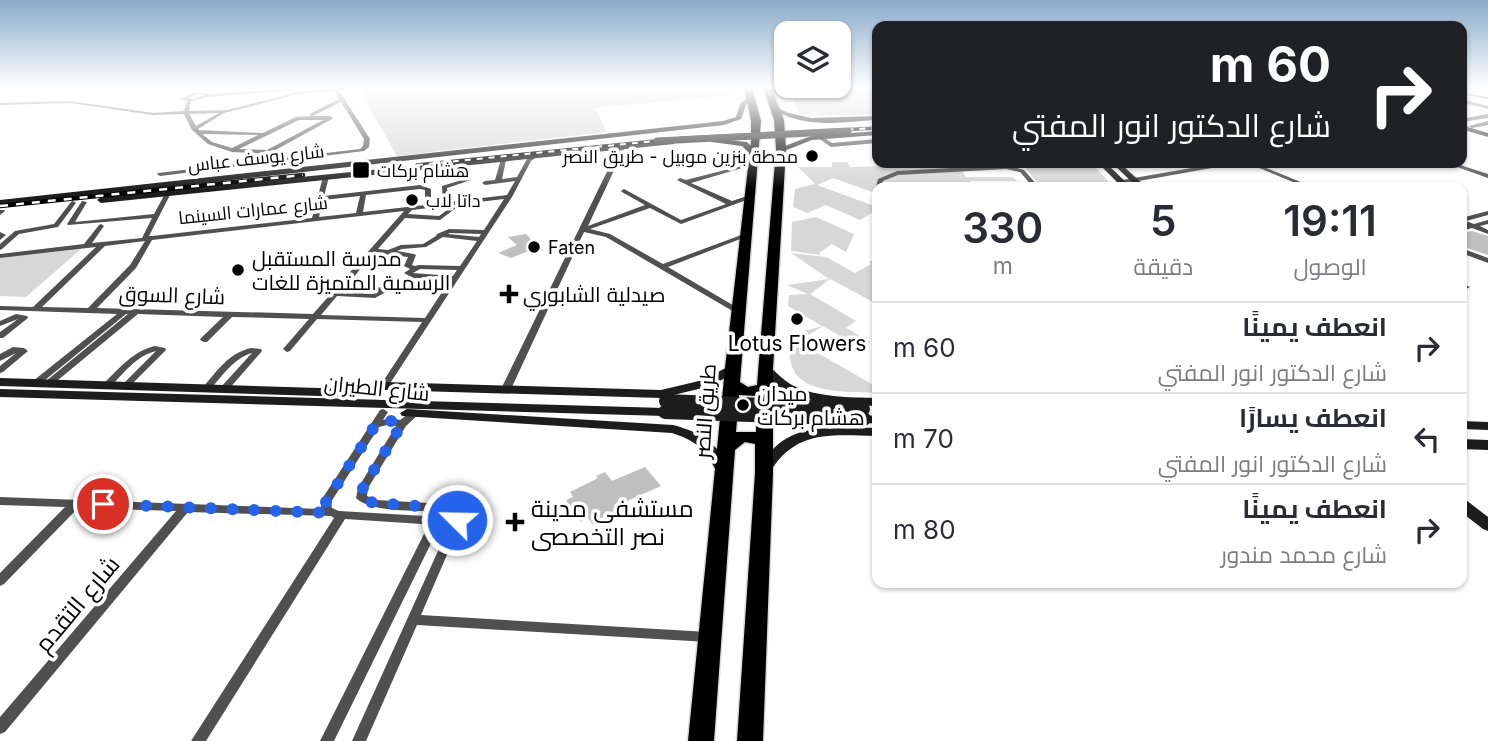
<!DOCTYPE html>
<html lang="ar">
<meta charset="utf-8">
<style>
body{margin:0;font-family:Inter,Cairo,sans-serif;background:#f2f2f3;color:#2b2b33;direction:rtl;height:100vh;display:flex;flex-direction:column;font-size:26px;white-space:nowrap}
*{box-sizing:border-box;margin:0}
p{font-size:23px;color:#7c7c81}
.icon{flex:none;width:38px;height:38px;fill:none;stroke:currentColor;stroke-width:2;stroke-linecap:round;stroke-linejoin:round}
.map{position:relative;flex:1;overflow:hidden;direction:ltr}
.sheet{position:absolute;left:872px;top:182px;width:595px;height:406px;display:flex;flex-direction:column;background:#fff;border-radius:14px;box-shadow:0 2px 5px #0004;direction:rtl}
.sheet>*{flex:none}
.guide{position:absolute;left:872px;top:21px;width:595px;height:147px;border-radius:14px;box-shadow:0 2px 5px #0004;direction:rtl;background:#202124;color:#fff;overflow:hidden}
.buttons{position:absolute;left:774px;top:21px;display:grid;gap:14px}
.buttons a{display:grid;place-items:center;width:77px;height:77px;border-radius:14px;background:#fff;box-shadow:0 2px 5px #0004;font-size:35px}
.pin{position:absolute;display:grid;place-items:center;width:60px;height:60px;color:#fff;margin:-30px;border:4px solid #fff;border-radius:50%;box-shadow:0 2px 7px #0007}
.me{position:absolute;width:77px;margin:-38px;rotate:293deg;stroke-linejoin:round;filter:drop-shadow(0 0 5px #0008)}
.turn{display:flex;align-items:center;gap:24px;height:147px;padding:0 21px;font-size:32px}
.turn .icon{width:91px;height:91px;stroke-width:2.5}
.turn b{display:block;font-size:49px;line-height:60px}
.eta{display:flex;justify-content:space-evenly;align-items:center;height:119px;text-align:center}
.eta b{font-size:42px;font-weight:600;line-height:49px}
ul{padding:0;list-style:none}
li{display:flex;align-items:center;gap:21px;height:91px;padding:0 21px;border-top:2px solid #e1e1e2}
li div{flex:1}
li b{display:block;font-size:26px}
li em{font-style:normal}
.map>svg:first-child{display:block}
.green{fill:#d7d7d7}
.building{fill:#c0c0c0}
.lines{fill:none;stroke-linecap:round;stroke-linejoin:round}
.highway-casing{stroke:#dbdbdb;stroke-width:3}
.street{fill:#505050;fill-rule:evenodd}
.secondary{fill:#1d1d1d;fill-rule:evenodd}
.highway{fill:#000;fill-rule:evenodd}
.rail-far1-casing{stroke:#000;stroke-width:3.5}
.rail-casing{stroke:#000;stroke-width:4.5}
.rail-far1{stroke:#fff;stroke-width:2;stroke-dasharray:6;stroke-linecap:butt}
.rail{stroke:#fff;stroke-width:2.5;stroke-dasharray:8;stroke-linecap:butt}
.secondary-bridge-far1{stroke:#1d1d1d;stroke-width:7}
.secondary-bridge{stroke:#1d1d1d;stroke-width:14}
.route{stroke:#2563eb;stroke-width:12;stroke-dasharray:0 21.6}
.poi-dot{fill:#000;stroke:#fff;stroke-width:2.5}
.labels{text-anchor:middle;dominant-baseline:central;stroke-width:7;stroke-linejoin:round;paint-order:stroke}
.far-poi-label{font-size:18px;fill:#000;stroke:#fff;text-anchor:start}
.far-street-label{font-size:18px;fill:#000;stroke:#fff}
.poi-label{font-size:21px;fill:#000;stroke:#fff;text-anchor:start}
.street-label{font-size:21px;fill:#000;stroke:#fff}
.near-poi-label{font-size:24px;fill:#000;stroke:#fff;text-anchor:start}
.near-street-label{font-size:24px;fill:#000;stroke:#fff}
</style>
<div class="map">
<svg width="1488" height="741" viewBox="0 0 1488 741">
<rect width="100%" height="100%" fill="#fff"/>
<g class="green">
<polygon points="363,87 730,87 734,95 595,108 607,132 397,156 363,97"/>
<polygon points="787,87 877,87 877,115 800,115"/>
<polygon points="832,162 847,162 850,167 1015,163 959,167 966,177 1013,177 1017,181 970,181 972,187 877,187 877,197 874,188 872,192 833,178 817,185 877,207 877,210 860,220 826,205 807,213 793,207 795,189 815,184 798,167 832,167"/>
<polygon points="1021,163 1091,163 1114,187 1041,187"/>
<polygon points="816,217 854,234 846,252 832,244 819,253 821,255 791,251 792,222"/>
<polygon points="81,249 26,297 0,296 0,258"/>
<polygon points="791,253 826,257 855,273 871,264 869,262 877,257 877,304 830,279 810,294 856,321 846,328 871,342 859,347 823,326 795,343 785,337 822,326 788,306 789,295 808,294 787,285 829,279"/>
<path d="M807,347L877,387V393C854,391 812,395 796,374C791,368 790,356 787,348Z"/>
</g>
<g class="building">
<polygon points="1472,231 1488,236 1488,255 1461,246 1461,233"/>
<polygon points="526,234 543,251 531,250 511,258 498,253 517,245 508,237"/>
<polygon points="645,467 661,486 627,501 635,511 627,515 624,511 593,525 588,518 580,522 578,518 574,520 565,507 569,505 566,500 573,497 570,492 598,478 596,476 605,472 612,481"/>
</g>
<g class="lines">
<defs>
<path id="highway" d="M744,87H752L761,121L740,382L748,387L757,385L776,149L774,120L763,87H771L784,120L786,149L773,369V473L763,741H737L755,473V444L745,442L735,450L714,741H688L725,368L751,141V121ZM739,395L757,396L756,432H736Z"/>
</defs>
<use href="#highway" class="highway-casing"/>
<g class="street">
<path d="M332,87H345L347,88L338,90L345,99V100L370,139L369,147L364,151L160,176L157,174L158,173L360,149L363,146L364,139L341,102L312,116H330L333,118L332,119L268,154L232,152L208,144L192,130L184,114L153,115L70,103L0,105V103L70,101L153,113L184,111L187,101L180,99L196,92L212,94L296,88L298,89L296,90L208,97L191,101L189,111L227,110L299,92L332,88ZM334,91L339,99L310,114L309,115L312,116L296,117L263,133L199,130L198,129L224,113L299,94ZM197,94L204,95L194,99L188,98ZM219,113L196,126L189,114ZM299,120H323L267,150L239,149ZM202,134L258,135L232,148L212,142Z"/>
<polygon points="1461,92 1488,97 1488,99 1461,94"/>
<polygon points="1461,99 1488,106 1488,109 1461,102"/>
<polygon points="1488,114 1488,118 1461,122 1461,119"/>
<polygon points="1488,121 1488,125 1472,128 1469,126"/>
<polygon points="820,135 832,143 877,139 877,143 831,147 818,138 817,137"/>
<polygon points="622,145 625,147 588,226 645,205 622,192 621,191 624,189 681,220 726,204 677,180 680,178 686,180 756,162 756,164 691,183 732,201 750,195 753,197 752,198 681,224 650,208 590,229 610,234 663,264 744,234 748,234 748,236 668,267 743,311 739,313 736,313 606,237 584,232 511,389 509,391 503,391 501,389 619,147"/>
<path d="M533,155L538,156L531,161L512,197L387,388H381L380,386L422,322L317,319L290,351L287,352L283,349L309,319L232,317L207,342H204L200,340L201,338L223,317L138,314L52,385H46L45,383L46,381L128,314H126L39,385L36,386L32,383L33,381L117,314L0,310V306L33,307L96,247L0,258V254L84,244L99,225L101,224L104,226L92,243L142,238L152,218L68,225L67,224L82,201L87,202L75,222L154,214L166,192H170L171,193L149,236H152L312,218L323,177L326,175L329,177L324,196L420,185L431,189V204L443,203L442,186L465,179L461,164L464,162L467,164L471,180L447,188L449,202L507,195L515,181L485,185L482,183L485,181L495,180L501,159L506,160L502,179L517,177L527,159ZM420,189L425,190V205L363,212L366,195ZM360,196L356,213L319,217L323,200ZM504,199L484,230L449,229L437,234L436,236L423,244L401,245L388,250L378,249L405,218L440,220L456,208L451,207L439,216L408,214L412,210ZM404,211L313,314L97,308L136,268L152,240ZM450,233L481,234L479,237L448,234ZM443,237L477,241L460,266L419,265L415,266L412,265L416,255L414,254L397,251L402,249L426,247ZM145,241L130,265L88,308L42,307L105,246ZM374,253L408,257L404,266L410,269L404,273L413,278L450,280L425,318L321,315L337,296L375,298L386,292L387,290L386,288L364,286L352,293L341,292ZM420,269L457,270L453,276L413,273ZM365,290L376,292L373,294L362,293Z"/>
<polygon points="1221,163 1232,163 1229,165 1122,184 1119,182 1122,180"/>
<polygon points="1247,163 1254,163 1313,187 1305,187"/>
<polygon points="1446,163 1454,163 1488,174 1488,178"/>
<polygon points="1006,165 1024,170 1039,187 1033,187 1020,172 1006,169 898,175 883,181 882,187 877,188 876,187 878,179 897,171"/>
<polygon points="73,201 76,203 58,227 19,234 2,249 0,250 0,244 15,231 54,224 71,202"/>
<polygon points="0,210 4,210 5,211 0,215"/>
<polygon points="1488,211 1488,215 1466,221 1474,224 1488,220 1488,224 1480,226 1488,230 1488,234 1472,228 1461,231 1461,227 1466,226 1461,223 1461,218"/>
<polygon points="0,232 6,235 0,240"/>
<polygon points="1461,248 1488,258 1488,263 1461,253"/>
<polygon points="1461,283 1470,287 1466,289 1461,288"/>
<polygon points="16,314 27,316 28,318 3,338 0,338 0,332 18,319 0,326 0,321"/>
<path d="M155,346L165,348L166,350L128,388H122L121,386L156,351C137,355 123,374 110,387H104L103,385L104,383C120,368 133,351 155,346Z"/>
<polygon points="13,347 24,348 28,351 3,372 0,373 0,366 16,353 0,361 0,354"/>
<path d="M251,348L261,349L262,351L228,390L225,391L220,388L252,353C234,358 222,376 210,390H204L202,388L204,386C218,370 229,353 251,348Z"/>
<path d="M383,409L388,412L383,420L391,418L400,420L412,411L415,410L420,413L406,426L368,488L367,496L376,500L445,504L458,510L462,520L421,615L708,632L712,633L714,637L712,641L708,642L417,625L366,741H352L452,520L450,515L443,512C420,510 371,513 356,498L358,488L396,426L391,424L379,427L331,502L332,508L339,511L425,516L429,517L439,527L334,741H320L427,528L422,524L345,519L206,741H191L334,518L331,516L188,512L5,732L0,734V717L176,511L78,508L4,584L0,586V573L65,507L0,505V497L321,509V502L322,499L380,410Z"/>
</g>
<g class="secondary">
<polygon points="750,95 755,96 746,105 741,119 724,125 0,206 0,200 723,121 736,117 740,104"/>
<path d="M776,107L789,113L811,118L877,116V120C842,122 806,129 774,110V108Z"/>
<polygon points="1461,125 1488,133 1488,137 1461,129"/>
<polygon points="877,131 877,135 812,140 784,151 777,149 811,136"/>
<polygon points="711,138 747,142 759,154 752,156 742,146 711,142"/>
<polygon points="671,140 674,140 674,144 101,203 97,200 101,197"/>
<polygon points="1098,163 1106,163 1131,187 1122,187"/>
<polygon points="1112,163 1120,163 1146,187 1137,187"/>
<polygon points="733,364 739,368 737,371 711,386 661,398 384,390 352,397 0,386 0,378 352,389 384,382 661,390 703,380"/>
<path d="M765,365C775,369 782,380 792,385C818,398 849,397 877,398V406C835,404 787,405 759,369Z"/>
<polygon points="0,389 665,408 672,412 665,416 0,397"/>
<path d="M407,409L673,425C700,432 720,444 730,471L728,474H718C705,450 699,442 672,433L402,416L400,413Z"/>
<polygon points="864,415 877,416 877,424 859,422 857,419 859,416"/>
<polygon points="1461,421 1488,422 1488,430 1461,429"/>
<path d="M846,427L877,428V436C832,435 796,429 770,472H760L758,469C780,432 804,428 846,427Z"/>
<polygon points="1461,439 1488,440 1488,450 1461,449"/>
<polygon points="1461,499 1466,500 1488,517 1488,531 1483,529 1461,512"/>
</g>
<use href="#highway" class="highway"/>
<defs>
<polyline id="rail-far1" points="417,165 685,138 877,128"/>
<polyline id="rail" points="0,206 303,175"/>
</defs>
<use href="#rail-far1" class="rail-far1-casing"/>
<use href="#rail" class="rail-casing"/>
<use href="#rail-far1" class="rail-far1"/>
<use href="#rail" class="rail"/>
<polyline class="secondary-bridge-far1" points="657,141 848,131"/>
<g class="secondary-bridge">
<polyline points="666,401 863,409"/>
<polyline points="665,412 864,419"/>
</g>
</g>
<linearGradient id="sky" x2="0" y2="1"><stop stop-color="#8aabca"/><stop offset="0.46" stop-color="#fff"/><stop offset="1" stop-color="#fff" stop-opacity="0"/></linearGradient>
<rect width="1488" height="190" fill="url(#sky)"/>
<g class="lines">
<polyline class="route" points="103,504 329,513 326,502 376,424 391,421 402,424 363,488 361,498 374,503 445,508 454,513 457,520"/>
</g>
<g class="poi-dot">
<circle cx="812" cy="156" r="7"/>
<rect x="352" y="161" width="18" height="18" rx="3.5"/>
<circle cx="412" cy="200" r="7"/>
<circle cx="534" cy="247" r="7"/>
<circle cx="238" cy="270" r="7"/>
<path d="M505.5 283.5h7v7h7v7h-7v7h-7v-7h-7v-7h7z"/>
<circle cx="797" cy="319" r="7"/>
<circle cx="743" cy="405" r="7"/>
<path d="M511.5 511.5h7v7h7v7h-7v7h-7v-7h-7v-7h7z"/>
</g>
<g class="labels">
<g class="far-poi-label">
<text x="798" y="156" text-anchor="end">محطة بنزين موبيل - طريق النصر</text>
<text x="377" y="170">هشام بركات</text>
<text x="426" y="200">داتا لاب</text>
<text x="548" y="247">Faten</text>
</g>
<g class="far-street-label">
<text transform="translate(256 158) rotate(-6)">شارع يوسف عباس</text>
<text transform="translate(253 210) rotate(-6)">شارع عمارات السينما</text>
</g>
<g class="poi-label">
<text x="252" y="258">مدرسة المستقبل<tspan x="252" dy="24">الرسمية المتميزة للغات</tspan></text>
<text x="523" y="294">صيدلية الشابوري</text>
<text x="797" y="343" text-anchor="middle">Lotus Flowers</text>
<text x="757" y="393">ميدان<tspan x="757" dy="24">هشام بركات</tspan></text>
</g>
<g class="street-label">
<text transform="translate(172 295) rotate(2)">شارع السوق</text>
<text transform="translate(377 388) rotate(6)">شارع الطيران</text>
<text transform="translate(705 411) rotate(-86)">طريق النصر</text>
</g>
<g class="near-poi-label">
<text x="531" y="508">مستشفى مدينة<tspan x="531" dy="28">نصر التخصصى</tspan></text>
</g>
<g class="near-street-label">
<text transform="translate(77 604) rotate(-50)">شارع التقدم</text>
</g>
</g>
</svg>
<div class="buttons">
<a><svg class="icon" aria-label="layers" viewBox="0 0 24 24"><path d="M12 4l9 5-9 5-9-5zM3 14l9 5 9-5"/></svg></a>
</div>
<div class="pin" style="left:103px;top:504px;background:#d93025"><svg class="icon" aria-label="arrive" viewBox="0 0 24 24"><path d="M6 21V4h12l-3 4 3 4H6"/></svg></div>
<svg class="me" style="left:457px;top:520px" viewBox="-20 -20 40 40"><circle r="17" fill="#2563eb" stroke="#fff" stroke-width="3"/><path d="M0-11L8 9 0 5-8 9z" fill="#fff"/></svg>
<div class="guide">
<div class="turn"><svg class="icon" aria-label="right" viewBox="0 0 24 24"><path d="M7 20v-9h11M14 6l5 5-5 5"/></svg><div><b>60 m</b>شارع الدكتور انور المفتي</div></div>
</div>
<section class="sheet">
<div class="eta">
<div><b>19:11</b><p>الوصول</p></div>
<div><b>5</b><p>دقيقة</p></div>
<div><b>330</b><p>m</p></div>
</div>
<ul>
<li><svg class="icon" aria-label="right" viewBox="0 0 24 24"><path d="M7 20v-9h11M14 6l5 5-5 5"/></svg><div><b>انعطف يمينًا</b><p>شارع الدكتور انور المفتي</p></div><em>60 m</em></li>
<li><svg class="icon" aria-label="left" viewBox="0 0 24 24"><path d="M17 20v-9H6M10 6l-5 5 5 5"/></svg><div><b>انعطف يسارًا</b><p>شارع الدكتور انور المفتي</p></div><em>70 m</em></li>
<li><svg class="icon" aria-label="right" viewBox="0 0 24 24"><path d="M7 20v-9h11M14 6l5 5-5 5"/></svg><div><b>انعطف يمينًا</b><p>شارع محمد مندور</p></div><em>80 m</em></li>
</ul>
</section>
</div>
